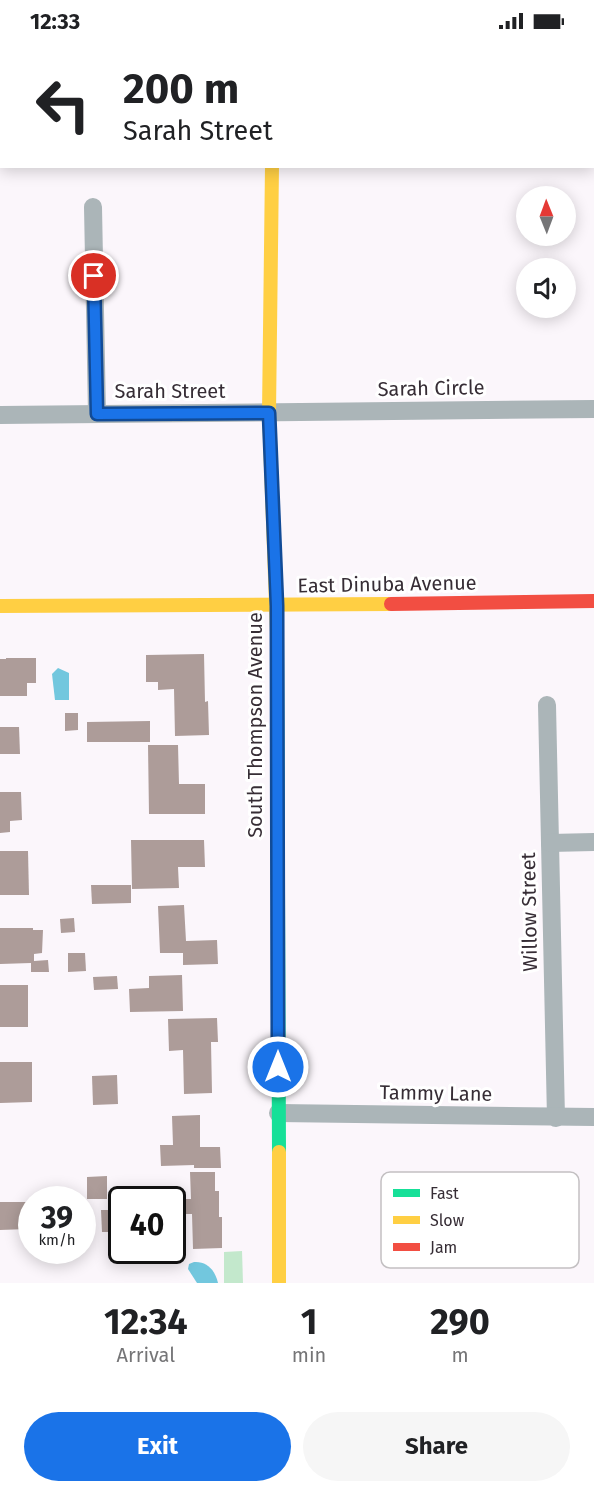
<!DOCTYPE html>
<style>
body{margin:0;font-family:"Fira Sans",sans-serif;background:#f6f6f6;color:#202124;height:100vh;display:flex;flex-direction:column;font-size:22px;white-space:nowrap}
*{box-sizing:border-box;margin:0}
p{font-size:20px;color:#757577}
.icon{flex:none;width:33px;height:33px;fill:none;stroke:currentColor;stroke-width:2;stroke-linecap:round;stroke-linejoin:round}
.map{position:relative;height:1241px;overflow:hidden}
.drawer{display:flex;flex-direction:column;background:#fff;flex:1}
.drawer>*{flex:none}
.top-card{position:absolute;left:0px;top:0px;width:594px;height:126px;box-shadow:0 3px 15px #0003;background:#fff;color:#202124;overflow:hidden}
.needle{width:39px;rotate:359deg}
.fabs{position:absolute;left:516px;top:144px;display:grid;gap:12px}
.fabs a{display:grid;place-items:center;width:60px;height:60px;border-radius:50%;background:#fff;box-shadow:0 3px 15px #0003;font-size:30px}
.speed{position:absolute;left:18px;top:1144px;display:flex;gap:12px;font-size:30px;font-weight:700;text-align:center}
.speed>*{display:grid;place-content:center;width:78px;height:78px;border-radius:50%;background:#fff;box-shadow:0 3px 15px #0003;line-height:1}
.speed small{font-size:15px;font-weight:400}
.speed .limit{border:3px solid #111;border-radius:9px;background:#fff;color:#111}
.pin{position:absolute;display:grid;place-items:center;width:51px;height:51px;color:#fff;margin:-26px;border:3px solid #fff;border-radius:50%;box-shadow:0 2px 6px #0007}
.me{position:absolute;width:66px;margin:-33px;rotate:0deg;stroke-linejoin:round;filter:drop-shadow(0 0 4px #0008)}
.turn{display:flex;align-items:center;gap:21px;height:126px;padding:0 24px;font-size:27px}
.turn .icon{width:78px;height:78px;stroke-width:2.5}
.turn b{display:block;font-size:42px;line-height:51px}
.eta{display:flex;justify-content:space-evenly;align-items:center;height:102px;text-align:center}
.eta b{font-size:36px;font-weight:700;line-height:42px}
.action{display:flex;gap:12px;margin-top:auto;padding:12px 24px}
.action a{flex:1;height:69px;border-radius:36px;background:#1a73e8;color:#fff;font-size:24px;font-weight:700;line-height:69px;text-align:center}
.action a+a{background:#f6f6f6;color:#202124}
.status{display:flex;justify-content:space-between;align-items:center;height:42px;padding:0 30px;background:#fff;direction:ltr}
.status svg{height:16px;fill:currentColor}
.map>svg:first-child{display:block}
.green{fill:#c3e8cc}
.water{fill:#72c7de}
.building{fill:#ad9c99}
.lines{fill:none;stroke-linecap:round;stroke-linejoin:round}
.street{stroke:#abb5b8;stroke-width:18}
.fast{stroke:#16e098;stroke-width:14}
.slow{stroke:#ffcf43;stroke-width:14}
.jam{stroke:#f24e42;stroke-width:14}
.route-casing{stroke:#114b97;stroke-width:15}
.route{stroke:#1a73e8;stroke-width:10}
.labels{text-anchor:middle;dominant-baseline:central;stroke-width:6;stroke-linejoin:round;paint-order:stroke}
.street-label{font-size:20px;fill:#362d35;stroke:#fff}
.key{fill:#fff;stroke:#c3c0c2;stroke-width:1.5}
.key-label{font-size:16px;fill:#362d35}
</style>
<div class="status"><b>12:33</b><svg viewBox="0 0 49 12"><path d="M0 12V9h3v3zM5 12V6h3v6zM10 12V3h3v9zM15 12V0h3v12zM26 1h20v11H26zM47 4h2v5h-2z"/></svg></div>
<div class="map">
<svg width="594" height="1241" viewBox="0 0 594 1241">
<rect width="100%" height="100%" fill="#fbf6fb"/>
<polygon class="green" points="242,1209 243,1241 224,1241 224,1210"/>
<g class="water">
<polygon points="58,626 69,631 69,658 55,658 52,632"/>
<path d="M194,1220C207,1219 215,1228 218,1241H197L188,1227L189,1222Z"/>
</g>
<g class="building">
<polygon points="204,612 205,660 208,659 209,693 175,694 174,647 158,648 158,640 146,640 146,613"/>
<polygon points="6,616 36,616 36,641 27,641 27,654 0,654 0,617 6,617"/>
<polygon points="65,671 78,671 78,688 65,689"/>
<polygon points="150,679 150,700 87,700 87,680"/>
<polygon points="0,685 19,685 20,712 0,712"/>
<polygon points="148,703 178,703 179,742 205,742 205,772 149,772"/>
<polygon points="0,750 21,750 22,778 10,779 10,790 0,791"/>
<polygon points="131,798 204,798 205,825 178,825 179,846 132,847"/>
<polygon points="0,809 28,809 29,853 0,853"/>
<polygon points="91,843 131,843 131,861 92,862"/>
<polygon points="184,863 186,899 217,898 218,922 183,923 183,911 160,911 158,864"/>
<polygon points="74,876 75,890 61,891 60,877"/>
<polygon points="0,886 33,886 33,888 43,888 42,911 34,912 34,919 48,918 49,930 31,930 31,921 0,922"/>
<polygon points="68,911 85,911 86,929 68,930"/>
<polygon points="182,933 183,969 130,970 129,947 149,946 149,934"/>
<polygon points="117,934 118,947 94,948 93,935"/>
<rect x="0" y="943" width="28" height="42"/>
<polygon points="217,976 218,1000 211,1000 212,1051 184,1052 183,1008 169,1009 168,977"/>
<polygon points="0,1020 32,1020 32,1060 0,1061"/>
<polygon points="117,1033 118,1062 93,1063 92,1034"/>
<polygon points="200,1073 200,1105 220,1105 221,1126 194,1126 194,1123 161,1124 160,1103 173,1103 172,1074"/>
<polygon points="190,1130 215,1130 215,1149 219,1149 219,1175 222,1175 222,1206 193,1207 192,1172 174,1172 174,1157 191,1157"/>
<polygon points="107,1134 107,1157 87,1157 87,1135"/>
<polygon points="0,1160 28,1160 28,1187 0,1188"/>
<polygon points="101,1168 119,1168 119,1190 102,1190"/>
</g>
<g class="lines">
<g class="street">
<polyline points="268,0 268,2"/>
<polyline points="543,0 543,2"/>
<polyline points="592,98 594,98"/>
<polyline points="93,165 97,372"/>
<polyline points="0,373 594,367"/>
<polyline points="547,663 556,1076"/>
<polyline points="550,801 594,800"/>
<polyline points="278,1071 594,1075"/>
</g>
<polyline class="fast" points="277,590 279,1110"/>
<g class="slow">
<polyline points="272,124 269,371 277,590"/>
<polyline points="0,564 391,562"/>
<polyline points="279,1110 279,1241"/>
</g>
<polyline class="jam" points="391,562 594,559"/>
</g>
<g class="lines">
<defs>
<polyline id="route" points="94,234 97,372 269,371 277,564 278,1025"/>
</defs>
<use href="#route" class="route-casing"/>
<use href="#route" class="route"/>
</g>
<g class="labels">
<g class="street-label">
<text transform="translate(431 346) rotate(-1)">Sarah Circle</text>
<text x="170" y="349">Sarah Street</text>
<text transform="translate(387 542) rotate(-1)">East Dinuba Avenue</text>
<text transform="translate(255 683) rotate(-90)">South Thompson Avenue</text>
<text transform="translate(529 870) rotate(-91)">Willow Street</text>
<text transform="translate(436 1051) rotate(1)">Tammy Lane</text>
</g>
</g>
<rect x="381" y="1130" width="198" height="96" rx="9" class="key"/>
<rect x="393" y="1147" width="27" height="8" fill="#16e098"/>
<rect x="393" y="1174" width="27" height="8" fill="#ffcf43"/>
<rect x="393" y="1201" width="27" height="8" fill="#f24e42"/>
<g class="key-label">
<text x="430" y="1157">Fast</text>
<text x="430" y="1184">Slow</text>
<text x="430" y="1211">Jam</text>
</g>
</svg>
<div class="fabs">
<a><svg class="needle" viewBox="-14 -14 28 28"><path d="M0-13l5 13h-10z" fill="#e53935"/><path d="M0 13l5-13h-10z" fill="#757577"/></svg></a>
<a><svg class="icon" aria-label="sound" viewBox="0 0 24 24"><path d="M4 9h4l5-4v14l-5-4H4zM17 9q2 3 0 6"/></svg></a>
</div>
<div class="speed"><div>39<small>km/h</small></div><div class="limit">40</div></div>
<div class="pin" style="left:94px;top:234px;background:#d93025"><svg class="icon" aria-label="arrive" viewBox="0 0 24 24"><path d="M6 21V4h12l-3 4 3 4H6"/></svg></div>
<svg class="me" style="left:278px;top:1025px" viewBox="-20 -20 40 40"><circle r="17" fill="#1a73e8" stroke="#fff" stroke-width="3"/><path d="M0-11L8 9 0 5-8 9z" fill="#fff"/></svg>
<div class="top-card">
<div class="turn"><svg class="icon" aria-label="left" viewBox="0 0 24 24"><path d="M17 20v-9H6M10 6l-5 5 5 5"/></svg><div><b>200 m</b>Sarah Street</div></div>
</div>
</div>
<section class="drawer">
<div class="eta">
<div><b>12:34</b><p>Arrival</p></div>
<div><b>1</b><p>min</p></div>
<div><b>290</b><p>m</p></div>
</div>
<div class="action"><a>Exit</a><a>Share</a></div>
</section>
